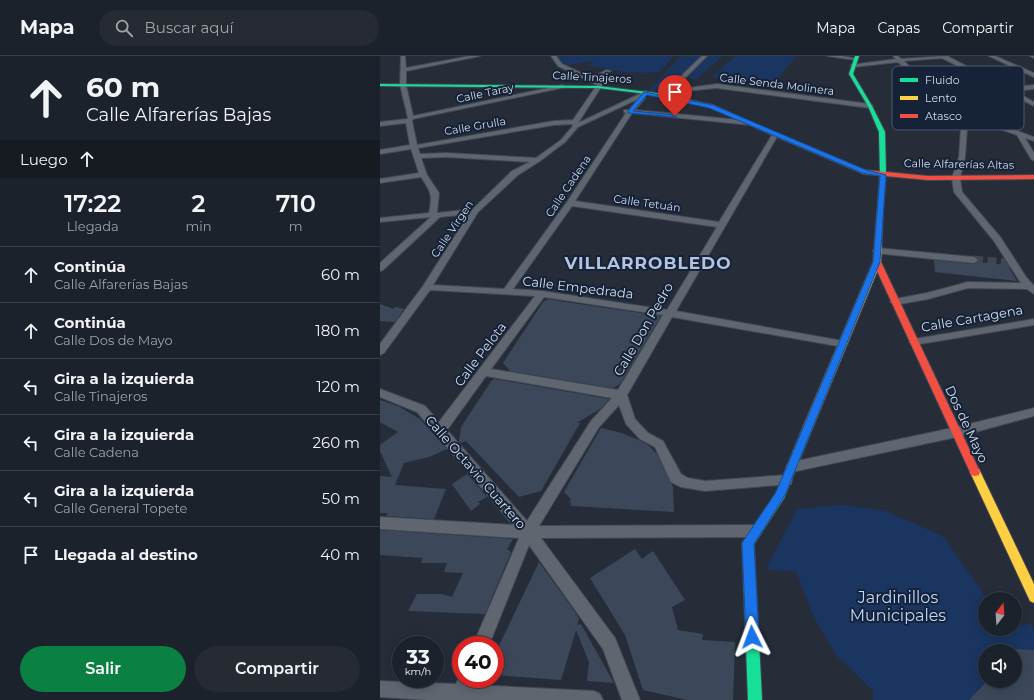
<!DOCTYPE html>
<html lang="es">
<meta charset="utf-8">
<style>
body{margin:0;font-family:Montserrat,sans-serif;background:#252a33;color:#f1f3f6;height:100vh;display:flex;flex-direction:column;font-size:15px;white-space:nowrap}
*{box-sizing:border-box;margin:0}
p{font-size:13px;color:#a0a4a9}
.icon{flex:none;width:22px;height:22px;fill:none;stroke:currentColor;stroke-width:2;stroke-linecap:round;stroke-linejoin:round}
.map{position:relative;flex:1;overflow:hidden}
.panel{display:flex;flex-direction:column;background:#1c222b;width:380px}
.panel>*{flex:none}
.banner{background:#1c222b;color:#f1f3f6;overflow:hidden}
.needle{width:26px;rotate:17deg}
.tools{position:absolute;left:598px;top:536px;display:grid;gap:8px}
.tools a{display:grid;place-items:center;width:44px;height:44px;border-radius:50%;background:#1c222b;box-shadow:0 2px 10px #0003,0 0 0 1px #3a3f47;font-size:20px}
.speed{position:absolute;left:12px;top:580px;display:flex;gap:8px;font-size:20px;font-weight:700;text-align:center}
.speed>*{display:grid;place-content:center;width:52px;height:52px;border-radius:50%;background:#1c222b;box-shadow:0 2px 10px #0003,0 0 0 1px #3a3f47;line-height:1}
.speed small{font-size:10px;font-weight:400}
.speed .limit{border:6px solid #d22;background:#fff;color:#111}
.pin{position:absolute;display:grid;place-items:center;width:34px;height:34px;color:#fff;margin:-41px -17px;border-radius:50% 50% 50% 0;rotate:-45deg;box-shadow:0 0 4px #0007}
.pin .icon{rotate:45deg}
.me{position:absolute;width:44px;margin:-22px;rotate:357deg;stroke-linejoin:round;filter:drop-shadow(0 0 3px #0008)}
.turn{display:flex;align-items:center;gap:14px;height:84px;padding:0 20px;font-size:18px}
.turn .icon{width:52px;height:52px;stroke-width:2.5}
.turn b{display:block;font-size:28px;line-height:34px}
.then{display:flex;align-items:center;height:38px;padding:0 20px;background:#0003;gap:8px;font-size:15px}
.eta{display:flex;justify-content:space-evenly;align-items:center;height:68px;text-align:center}
.eta b{font-size:24px;font-weight:600;line-height:28px}
.action{display:flex;gap:8px;margin-top:auto;padding:8px 20px}
.action a{flex:1;height:46px;border-radius:24px;background:#0b8043;color:#fff;font-size:16px;font-weight:600;line-height:46px;text-align:center}
.action a+a{background:#252a33;color:#f1f3f6}
ul{padding:0;list-style:none}
li{display:flex;align-items:center;gap:12px;height:56px;padding:0 20px;border-top:1px solid #3a3f47}
li div{flex:1}
li b{display:block;font-size:15px}
li em{font-style:normal}
header{display:flex;align-items:center;gap:24px;box-sizing:border-box;height:56px;padding:0 20px;background:#1c222b;border-bottom:1px solid #3a3f47}
header strong{font-size:19px}
nav{display:flex;gap:22px;margin-inline-start:auto;font-size:14px}
.search{width:280px;height:36px;background:#252a33;display:flex;align-items:center;gap:10px;box-sizing:border-box;padding:0 14px;border-radius:22px;color:#a0a4a9;font-size:15px}
main{display:flex;flex:1;min-height:0}
.map>svg:first-child{display:block}
.green{fill:#193560}
.building{fill:#3c485a}
.lines{fill:none;stroke-linecap:round;stroke-linejoin:round}
.street-tunnel{stroke:#404753;stroke-width:9;stroke-dasharray:9 4.5;stroke-linecap:butt}
.street-casing{stroke:#434954;stroke-width:2}
.fast-casing{stroke:#434954;stroke-width:2}
.slow-casing{stroke:#434954;stroke-width:2}
.jam-casing{stroke:#434954;stroke-width:2}
.street{fill:#606670;fill-rule:evenodd}
.fast{fill:#16e098;fill-rule:evenodd}
.slow{fill:#ffcf43;fill-rule:evenodd}
.jam{fill:#f24e42;fill-rule:evenodd}
.route{fill:#1a73e8;stroke:#114b97}
.labels{text-anchor:middle;dominant-baseline:central;stroke-width:4;stroke-linejoin:round;paint-order:stroke}
.far-street-label{font-size:11px;fill:#d2dbe9;stroke:#152237}
.street-label{font-size:13px;fill:#d2dbe9;stroke:#152237}
.near-park-label{font-size:16px;fill:#bcd6fd;stroke:#152237}
.district-label{font-size:17px;font-weight:bold;letter-spacing:1px;fill:#b2c4df;stroke:#152237}
.key{fill:#152237;stroke:#4e5a6c;stroke-width:1}
.key-label{font-size:11px;fill:#d2dbe9}
</style>
<header>
<strong>Mapa</strong>
<div class="search"><svg class="icon" aria-label="search" viewBox="0 0 24 24"><circle cx="10" cy="10" r="6"/><path d="M15 15l6 6"/></svg>Buscar aquí</div>
<nav><a>Mapa</a><a>Capas</a><a>Compartir</a></nav>
</header>
<main>
<section class="panel">
<div class="banner">
<div class="turn"><svg class="icon" aria-label="ahead" viewBox="0 0 24 24"><path d="M12 20V5M6 11l6-6 6 6"/></svg><div><b>60 m</b>Calle Alfarerías Bajas</div></div>
<div class="then">Luego<svg class="icon" aria-label="ahead" viewBox="0 0 24 24"><path d="M12 20V5M6 11l6-6 6 6"/></svg></div>
</div>
<div class="eta">
<div><b>17:22</b><p>Llegada</p></div>
<div><b>2</b><p>min</p></div>
<div><b>710</b><p>m</p></div>
</div>
<ul>
<li><svg class="icon" aria-label="ahead" viewBox="0 0 24 24"><path d="M12 20V5M6 11l6-6 6 6"/></svg><div><b>Continúa</b><p>Calle Alfarerías Bajas</p></div><em>60 m</em></li>
<li><svg class="icon" aria-label="ahead" viewBox="0 0 24 24"><path d="M12 20V5M6 11l6-6 6 6"/></svg><div><b>Continúa</b><p>Calle Dos de Mayo</p></div><em>180 m</em></li>
<li><svg class="icon" aria-label="left" viewBox="0 0 24 24"><path d="M17 20v-9H6M10 6l-5 5 5 5"/></svg><div><b>Gira a la izquierda</b><p>Calle Tinajeros</p></div><em>120 m</em></li>
<li><svg class="icon" aria-label="left" viewBox="0 0 24 24"><path d="M17 20v-9H6M10 6l-5 5 5 5"/></svg><div><b>Gira a la izquierda</b><p>Calle Cadena</p></div><em>260 m</em></li>
<li><svg class="icon" aria-label="left" viewBox="0 0 24 24"><path d="M17 20v-9H6M10 6l-5 5 5 5"/></svg><div><b>Gira a la izquierda</b><p>Calle General Topete</p></div><em>50 m</em></li>
<li><svg class="icon" aria-label="arrive" viewBox="0 0 24 24"><path d="M6 21V4h12l-3 4 3 4H6"/></svg><div><b>Llegada al destino</b></div><em>40 m</em></li>
</ul>
<div class="action"><a>Salir</a><a>Compartir</a></div>
</section>
<div class="map">
<svg width="654" height="644" viewBox="0 0 654 644">
<rect width="100%" height="100%" fill="#262d39"/>
<g class="green">
<polygon points="175,0 294,0 279,16 264,17 243,16 207,9 213,7 209,5 185,10 178,6"/>
<polygon points="301,0 343,0 316,23 303,21 298,26 284,28 271,37 266,37"/>
<polygon points="355,0 417,0 392,29 332,21"/>
<polygon points="464,449 506,455 563,480 607,543 605,543 605,573 635,573 635,569 651,568 654,575 654,594 627,592 625,595 605,595 605,625 607,625 589,644 493,644 493,635 457,600 433,560 416,516 386,513 417,453"/>
</g>
<g class="building">
<polygon points="554,204 594,208 599,208 598,206 626,209 628,210 637,225 555,216"/>
<polygon points="168,243 179,245 281,260 240,328 233,332 130,315 123,307 163,246"/>
<polygon points="0,248 13,253 15,251 24,253 15,266 0,265"/>
<polygon points="115,323 229,343 220,353 197,367 200,367 161,435 139,441 86,385 81,387 79,386 81,371 112,324"/>
<polygon points="0,344 18,350 40,363 67,393 49,401 24,407 15,429 66,433 54,463 6,460 8,457 0,457 0,420 12,421 0,395 0,389 18,376 0,366"/>
<polygon points="221,372 242,377 259,384 268,389 277,398 293,431 294,456 191,450 190,442 184,436"/>
<polygon points="87,418 107,441 98,446 100,448 91,455 72,428"/>
<polygon points="0,474 133,483 127,493 131,496 105,558 28,555 37,538 61,538 72,541 83,517 64,516 67,507 41,507 43,502 0,499"/>
<polygon points="255,493 262,503 273,495 305,544 292,551 298,574 323,578 322,584 355,586 353,644 307,644 263,634 245,579 210,522"/>
<polygon points="159,506 195,556 199,563 197,569 201,568 234,627 207,625 209,606 196,574 181,624 115,619 115,598"/>
<polygon points="635,593 654,594 654,644 589,644 607,625 635,625"/>
</g>
<g class="lines">
<polyline class="street-tunnel" points="594,204 633,208"/>
<defs>
<g id="street">
<path d="M21,0H25L26,12L90,0H100L26,15V29L33,60L183,29L186,31L33,63L32,65L37,89L174,65L193,64L217,29L178,10L171,0H176L182,8L212,22L226,14L231,15L216,24L223,28L198,67L266,35L269,37L263,41L265,42L255,54L370,65L373,67L370,69L252,57L195,145L339,166L392,79L395,77L398,79L296,255L463,285L468,288L463,291L292,261L247,339L255,363L268,377L283,385L301,418L308,422L325,425L406,419L411,420L412,424L411,428L325,435L301,431L291,426L275,391L260,383L246,368L239,349L219,371L159,470L375,469L380,471L382,475L380,479L375,481L161,482L235,582L260,644H242L223,593L149,489L109,589H93L139,482L0,473V461L133,469L37,356L0,341V333L45,350L59,366L155,240L50,234L4,297L0,299V288L43,230L89,158L60,161L3,214L0,215V207L51,161L0,166V162L49,157C53,139 51,136 41,121L0,127V123L39,117L31,93L0,98V94L30,89L26,67L0,70V66L27,63L28,62L20,29ZM258,43L249,54H244V56L246,57L187,146L124,233L53,229L98,156L138,119L160,105L185,86L198,71ZM192,68L193,70L181,84L156,102L66,97L40,98L38,92L174,69ZM66,101L150,106L132,115L93,153L57,157L59,137L47,119L41,102ZM192,150L337,171L287,254L162,235L133,233ZM164,241L283,259L238,334L111,313ZM106,320L232,342L211,365L147,465L67,374Z"/>
<path d="M322,0H327L302,25L309,29L308,32L337,28L490,48L493,50L490,52L337,32L295,36L279,32L280,28L288,24L296,25ZM289,28L303,30L295,33L284,30Z"/>
<polygon points="447,0 462,0 478,3 476,4"/>
<path d="M513,0H518L521,3L567,0L628,32L654,29V33L634,35L654,46V50L627,36L564,43L573,52L654,81V85L645,82L654,97V105L651,103L637,79L576,57L587,72L585,101L580,122L582,136L621,182L646,221L654,230V238L647,233L588,232L548,243L515,249L510,246L515,243L547,237L588,226L641,227L614,185L574,136L572,122L579,101L581,72L568,53L518,6L474,11L471,9L516,3ZM562,2L580,11L532,13L524,5ZM585,13L622,33L561,40L535,16Z"/>
<polygon points="609,0 615,0 654,17 654,21"/>
<polygon points="650,0 654,0 654,2"/>
<polygon points="497,192 594,201 598,204 594,207 494,197 493,195 494,193"/>
<polygon points="654,263 654,269 534,289 529,286 534,283"/>
<polygon points="654,352 654,360 577,381 412,416 408,415 406,411 408,407 412,406 577,371"/>
<polygon points="81,617 81,623 95,623 93,629 214,635 220,638 223,644 49,644 0,641 0,625 76,628"/>
</g>
<g id="fast">
<polygon points="475,0 479,0 473,18 492,50 505,76 506,119 503,156 500,158 497,156 500,119 499,76 488,50 469,18"/>
<polygon points="0,28 218,30 276,37 333,49 395,77 390,78 330,51 276,39 218,32 0,30"/>
<polygon points="428,367 431,368 433,371 404,442 374,488 382,644 368,644 362,487 396,437 423,371 425,368"/>
</g>
<g id="slow">
<polygon points="500,154 503,156 501,206 433,371 431,374 425,374 423,371 493,206 497,156"/>
<polygon points="595,412 599,413 654,528 654,547 650,545 590,416 591,413"/>
</g>
<g id="jam">
<polygon points="390,76 394,76 485,114 548,120 654,119 654,123 548,124 484,118 390,78"/>
<polygon points="494,204 497,204 501,206 600,416 599,419 595,420 591,419 590,416 493,206"/>
</g>
</defs>
<use href="#street" class="street-casing"/>
<use href="#fast" class="fast-casing"/>
<use href="#slow" class="slow-casing"/>
<use href="#jam" class="jam-casing"/>
<use href="#street" class="street"/>
<use href="#fast" class="fast"/>
<use href="#slow" class="slow"/>
<use href="#jam" class="jam"/>
</g>
<polygon class="route" points="264,36 333,49 486,114 506,119 500,206 405,439 374,488 379,581 377,586 372,588 368,586 366,581 362,487 396,436 493,206 500,120 482,117 329,52 267,39 253,55 295,59 297,61 248,57 248,55"/>
<g class="labels">
<g class="far-street-label">
<text transform="translate(212 21) rotate(3)">Calle Tinajeros</text>
<text transform="translate(397 28) rotate(7)">Calle Senda Molinera</text>
<text transform="translate(105 37) rotate(-12)">Calle Taray</text>
<text transform="translate(95 70) rotate(-10)">Calle Grulla</text>
<text transform="translate(579 108) rotate(1)">Calle Alfarerías Altas</text>
<text transform="translate(188 130) rotate(-56)">Calle Cadena</text>
<text transform="translate(267 147) rotate(8)">Calle Tetuán</text>
<text transform="translate(72 173) rotate(-56)">Calle Virgen</text>
</g>
<g class="street-label">
<text transform="translate(198 231) rotate(7)">Calle Empedrada</text>
<text transform="translate(592 262) rotate(-10)">Calle Cartagena</text>
<text transform="translate(263 273) rotate(-60)">Calle Don Pedro</text>
<text transform="translate(100 298) rotate(-53)">Calle Pelota</text>
<text transform="translate(587 368) rotate(65)">Dos de Mayo</text>
<text transform="translate(96 416) rotate(49)">Calle Octavio Cuartero</text>
</g>
<g class="near-park-label">
<text x="518" y="541">Jardinillos<tspan x="518" dy="18">Municipales</tspan></text>
</g>
<g class="district-label">
<text x="268" y="207">VILLARROBLEDO</text>
</g>
</g>
<rect x="512" y="10" width="132" height="64" rx="6" class="key"/>
<rect x="520" y="22" width="18" height="4" fill="#16e098"/>
<rect x="520" y="40" width="18" height="4" fill="#ffcf43"/>
<rect x="520" y="58" width="18" height="4" fill="#f24e42"/>
<g class="key-label">
<text x="545" y="28">Fluido</text>
<text x="545" y="46">Lento</text>
<text x="545" y="64">Atasco</text>
</g>
</svg>
<div class="tools">
<a><svg class="needle" viewBox="-14 -14 28 28"><path d="M0-13l5 13h-10z" fill="#e53935"/><path d="M0 13l5-13h-10z" fill="#a0a4a9"/></svg></a>
<a><svg class="icon" aria-label="sound" viewBox="0 0 24 24"><path d="M4 9h4l5-4v14l-5-4H4zM17 9q2 3 0 6"/></svg></a>
</div>
<div class="speed"><div>33<small>km/h</small></div><div class="limit">40</div></div>
<div class="pin" style="left:295px;top:60px;background:#d93025"><svg class="icon" aria-label="arrive" viewBox="0 0 24 24"><path d="M6 21V4h12l-3 4 3 4H6"/></svg></div>
<svg class="me" style="left:372px;top:581px" viewBox="-20 -20 40 40"><path d="M0-17L14 15 0 8-14 15z" fill="#1a73e8" stroke="#fff" stroke-width="4"/></svg>
</div>
</main>
